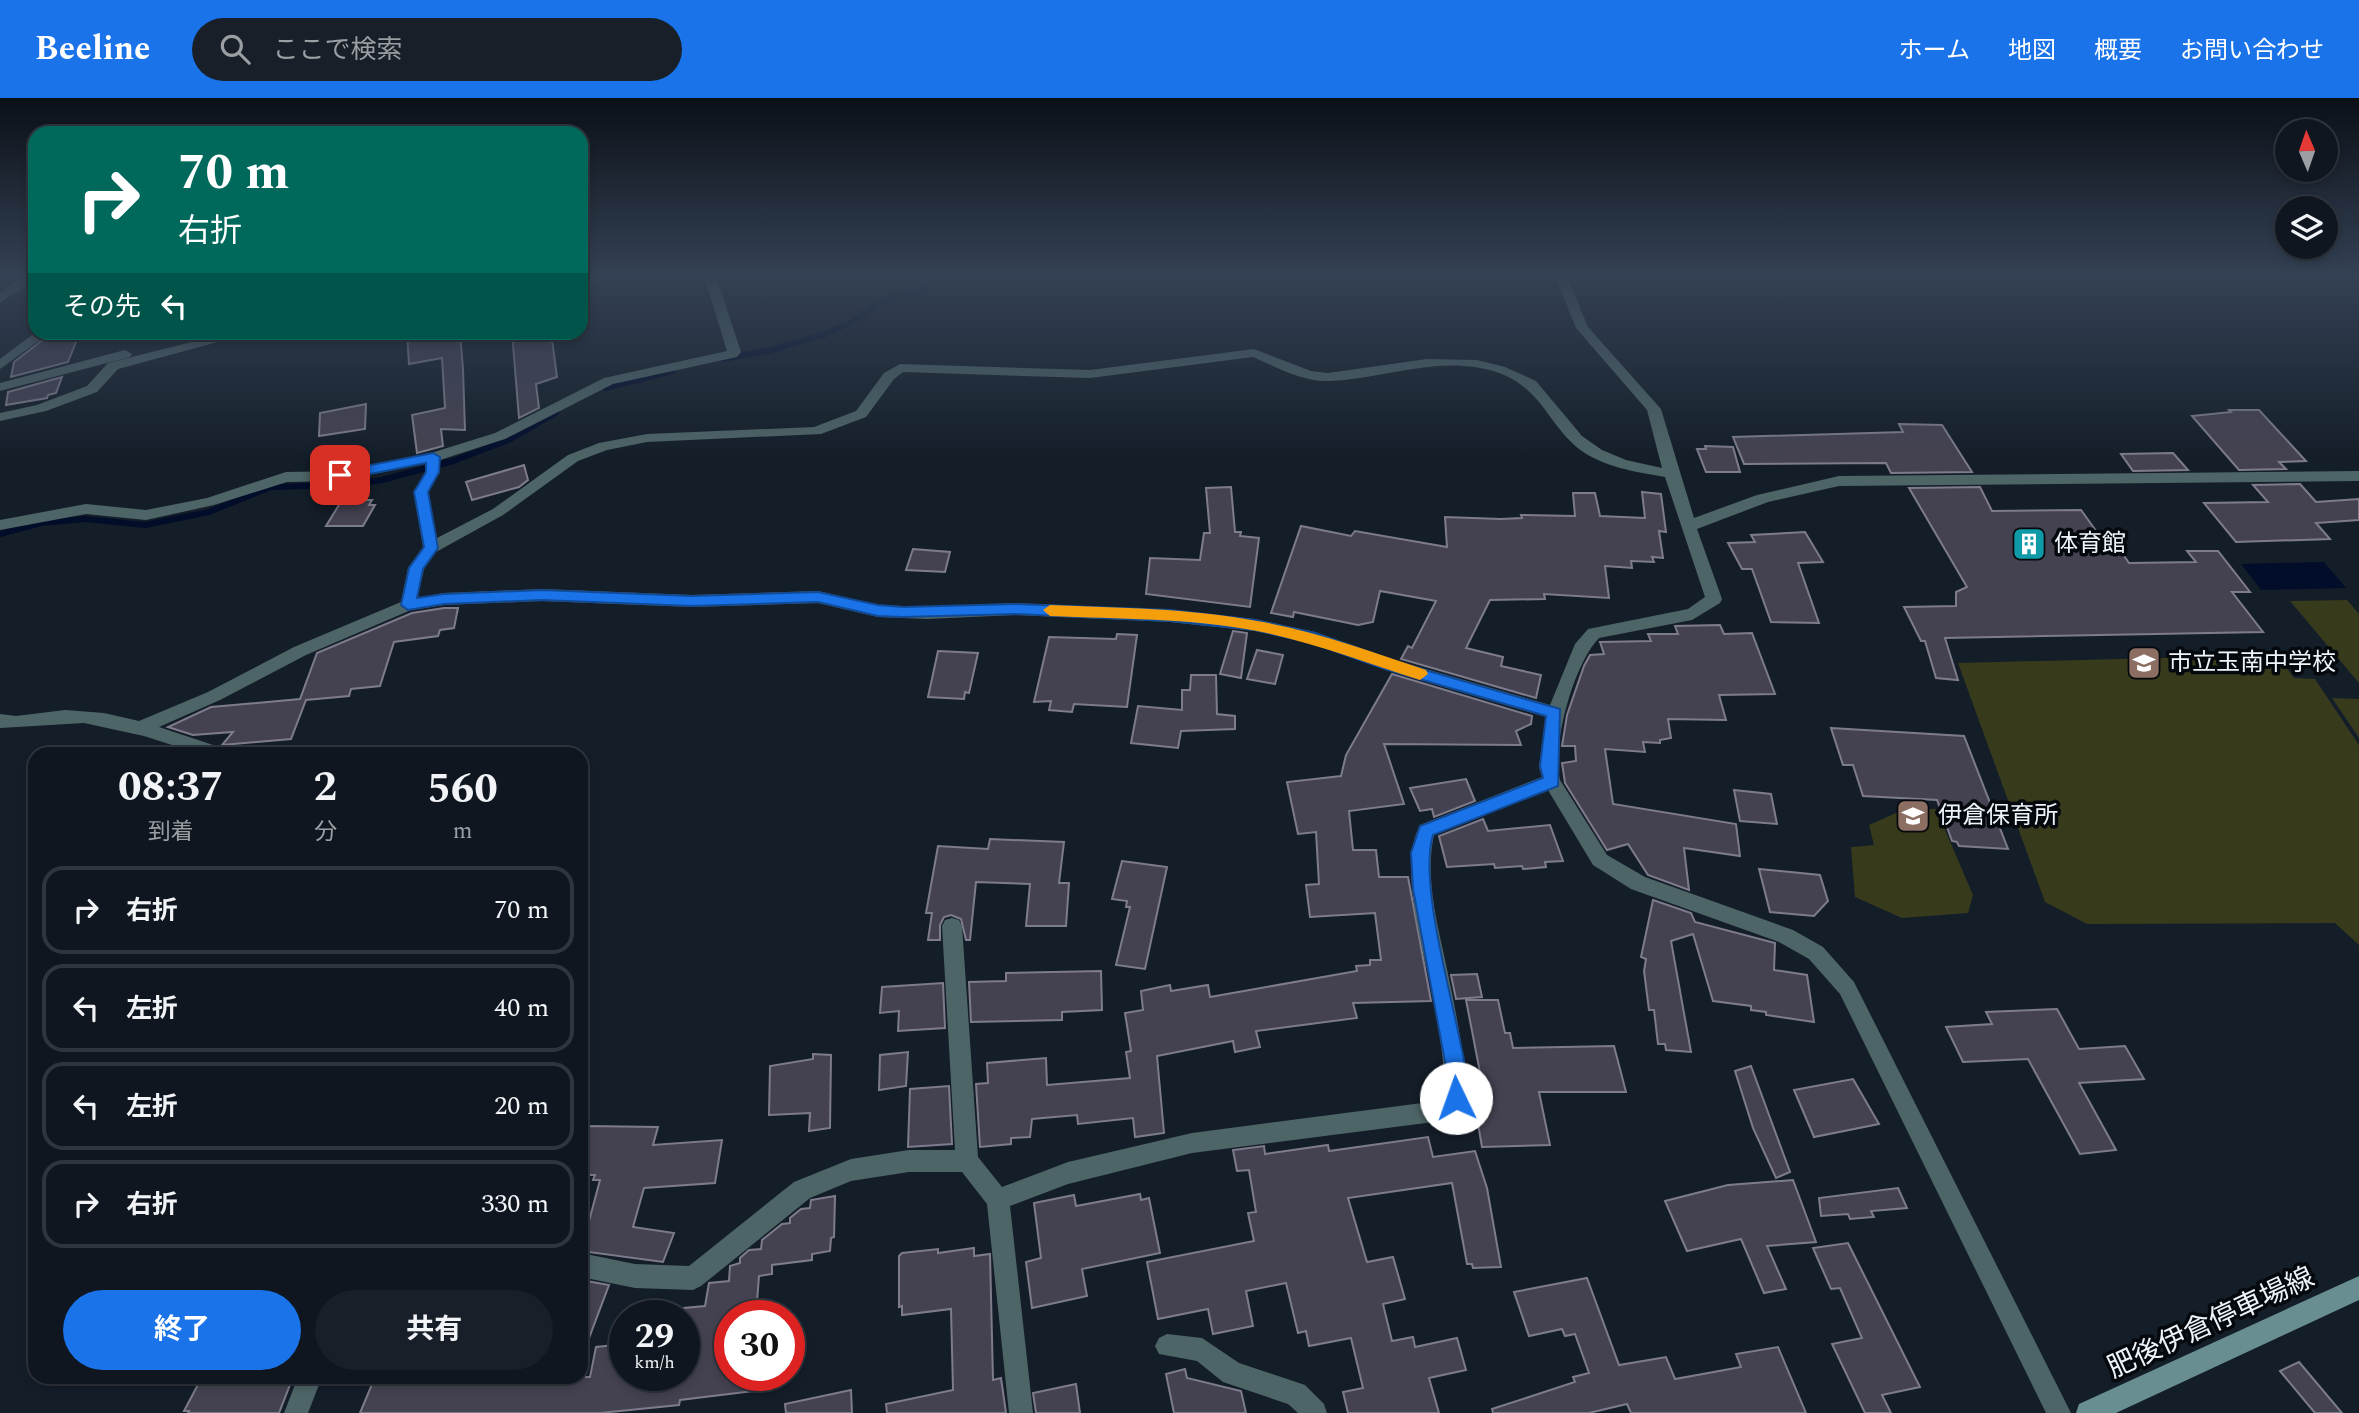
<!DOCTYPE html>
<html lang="ja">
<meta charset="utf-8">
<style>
body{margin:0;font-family:Spectral,"Noto Sans JP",serif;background:#181f28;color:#f1f3f6;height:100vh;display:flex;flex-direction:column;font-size:26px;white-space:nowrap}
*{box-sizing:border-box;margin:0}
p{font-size:23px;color:#9b9fa4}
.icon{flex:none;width:38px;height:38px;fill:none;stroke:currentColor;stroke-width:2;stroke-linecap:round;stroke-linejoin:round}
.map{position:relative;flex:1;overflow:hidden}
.panel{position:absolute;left:28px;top:649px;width:560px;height:637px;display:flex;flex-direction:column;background:#0f161f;border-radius:21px;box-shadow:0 4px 10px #0003,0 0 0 2px #2f353d}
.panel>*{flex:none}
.hud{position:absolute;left:28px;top:28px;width:560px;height:214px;border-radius:21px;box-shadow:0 4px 10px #0003,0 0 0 2px #2f353d;background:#00695c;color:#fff;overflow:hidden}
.needle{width:46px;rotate:358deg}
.fabs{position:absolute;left:2275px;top:21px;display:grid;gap:14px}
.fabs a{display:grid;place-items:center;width:63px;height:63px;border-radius:50%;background:#0f161f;box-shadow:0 4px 10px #0003,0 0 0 2px #2f353d;font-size:35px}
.speed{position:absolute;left:609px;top:1202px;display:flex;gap:14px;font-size:35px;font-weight:700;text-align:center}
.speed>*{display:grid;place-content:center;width:91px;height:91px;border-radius:50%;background:#0f161f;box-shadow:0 4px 10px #0003,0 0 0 2px #2f353d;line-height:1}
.speed small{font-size:18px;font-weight:400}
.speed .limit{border:10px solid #d22;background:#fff;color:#111}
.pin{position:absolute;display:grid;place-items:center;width:60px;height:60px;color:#fff;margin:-30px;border-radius:14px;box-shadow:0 4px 10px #0006}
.me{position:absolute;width:77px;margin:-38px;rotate:357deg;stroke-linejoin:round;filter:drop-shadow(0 0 5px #0008)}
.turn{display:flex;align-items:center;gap:24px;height:147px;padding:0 35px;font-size:32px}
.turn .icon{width:91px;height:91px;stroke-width:2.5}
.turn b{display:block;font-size:49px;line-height:60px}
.then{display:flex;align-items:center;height:66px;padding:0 35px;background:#0003;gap:14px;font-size:26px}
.eta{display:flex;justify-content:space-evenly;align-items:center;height:119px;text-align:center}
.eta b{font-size:42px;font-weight:700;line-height:49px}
.cta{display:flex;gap:14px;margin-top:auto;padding:14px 35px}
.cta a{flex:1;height:80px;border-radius:42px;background:#1a73e8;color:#fff;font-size:28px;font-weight:700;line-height:80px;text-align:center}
.cta a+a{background:#181f28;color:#f1f3f6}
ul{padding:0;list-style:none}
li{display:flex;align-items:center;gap:21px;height:88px;margin:0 14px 10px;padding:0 21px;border:4px solid #2f353d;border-radius:21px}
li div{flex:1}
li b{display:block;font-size:26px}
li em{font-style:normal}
header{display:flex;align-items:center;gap:42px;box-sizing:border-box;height:98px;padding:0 35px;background:#1a73e8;color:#fff}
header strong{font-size:33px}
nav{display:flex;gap:38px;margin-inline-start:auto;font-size:24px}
.search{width:490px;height:63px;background:#181f28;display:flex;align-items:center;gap:18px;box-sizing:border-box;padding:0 24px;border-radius:38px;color:#9b9fa4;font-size:26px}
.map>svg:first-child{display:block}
.green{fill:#373b1b}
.water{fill:#020d2a}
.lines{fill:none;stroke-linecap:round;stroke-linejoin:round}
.stream{stroke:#020d2a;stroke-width:6}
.building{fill:#444251;stroke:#7e7c8c;stroke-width:2}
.street{fill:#4e6567;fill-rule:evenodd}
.secondary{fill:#688e91;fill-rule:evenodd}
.route{fill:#1a73e8;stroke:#114b97;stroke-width:2}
.slow{fill:#f59e0b}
.labels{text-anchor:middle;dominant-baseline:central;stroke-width:7;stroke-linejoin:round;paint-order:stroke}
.poi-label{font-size:24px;fill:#edf4fc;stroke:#05080c;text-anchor:start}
.near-street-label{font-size:28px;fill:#edf4fc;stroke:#05080c}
</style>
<header>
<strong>Beeline</strong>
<div class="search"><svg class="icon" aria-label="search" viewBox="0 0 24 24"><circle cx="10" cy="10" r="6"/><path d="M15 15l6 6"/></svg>ここで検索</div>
<nav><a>ホーム</a><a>地図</a><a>概要</a><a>お問い合わせ</a></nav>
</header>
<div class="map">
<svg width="2359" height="1315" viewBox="0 0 2359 1315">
<rect width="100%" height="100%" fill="#141e29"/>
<g class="green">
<polygon points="2347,502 2359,516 2359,585 2290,503"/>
<polygon points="2277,557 2294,580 2315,581 2359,647 2359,847 2335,825 2087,826 2045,804 1958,565"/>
<polygon points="2332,600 2359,601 2359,640"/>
<polygon points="1905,711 1936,711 1973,797 1968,815 1902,820 1855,799 1851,749 1874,747 1869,727"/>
</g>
<polygon class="water" points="2324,464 2346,490 2261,492 2241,466"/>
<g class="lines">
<g class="stream">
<polyline points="723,261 771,252 826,236 852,224 879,204 925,192"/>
<polyline points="605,290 673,273"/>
<polyline points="0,436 41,425 85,421 145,427 209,414 271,389 347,387 382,382 453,363 509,342 556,315"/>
</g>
</g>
<g class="building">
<polygon points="53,234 80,234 68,264 11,279 14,264"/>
<polygon points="407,234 460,234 463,271 465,332 441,331 443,348 417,355 412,317 445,310 442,260 409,266"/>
<polygon points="512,234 551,234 557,279 536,286 539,310 519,320"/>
<polygon points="62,279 56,295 48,297 47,300 6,307 8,294"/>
<polygon points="366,306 365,331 319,338 320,315"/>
<polygon points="2229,312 2259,312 2306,363 2279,364 2286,371 2239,372 2192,318 2231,314"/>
<polygon points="1899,326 1942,327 1972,374 1891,375 1886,365 1744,366 1733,339 1903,334"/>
<polygon points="1705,348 1733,349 1740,374 1706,374 1697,351 1706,351"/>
<polygon points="2173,355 2188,372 2133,373 2121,356"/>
<polygon points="524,367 528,382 519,389 472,402 466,384"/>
<polygon points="2300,386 2316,404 2359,401 2359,422 2316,425 2330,441 2236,444 2204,405 2268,404 2253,387"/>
<polygon points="1231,389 1235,434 1241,434 1240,438 1259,440 1250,509 1146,496 1150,460 1200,462 1204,435 1210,435 1206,390"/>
<polygon points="1980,389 1992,413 2081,412 2099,437 2109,436 2129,465 2196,464 2187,453 2218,453 2250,494 2232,494 2263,534 1945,540 1958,582 1936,580 1925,543 1921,543 1904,509 1956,508 1956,494 1967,489 1909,390"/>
<polygon points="1642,394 1661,396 1666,434 1659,433 1663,460 1652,459 1654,464 1631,463 1632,470 1605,468 1609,500 1544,496 1545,501 1490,502 1466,550 1503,559 1501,568 1541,577 1536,600 1401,561 1408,548 1412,550 1436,503 1380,493 1373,524 1358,527 1294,514 1293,519 1271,515 1301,428 1351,438 1355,433 1447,449 1445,419 1501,421 1522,420 1521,417 1575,418 1573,395 1595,395 1600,418 1645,420"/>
<polygon points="342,402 372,402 369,407 375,407 363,428 326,428"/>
<polygon points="1805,434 1823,464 1798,465 1819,525 1771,524 1752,471 1742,471 1728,445 1755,444 1751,437"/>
<polygon points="913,451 950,454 945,474 906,472"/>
<polygon points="444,510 458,510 454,530 440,532 438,538 394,544 380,588 351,591 349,598 306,602 291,641 222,647 233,634 193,637 168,629 211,609 300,601 317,555 412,515"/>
<polygon points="1720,527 1724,536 1752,535 1775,596 1719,597 1726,622 1668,621 1671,640 1660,642 1660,645 1643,644 1645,654 1605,651 1613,706 1736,726 1740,758 1684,750 1689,792 1648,777 1628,746 1607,752 1565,685 1562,665 1576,663 1575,648 1562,648 1567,617 1584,568 1590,557 1604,556 1600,544 1651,543 1648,536 1678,536 1675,528"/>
<polygon points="1233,533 1247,535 1241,580 1220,576"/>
<polygon points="1117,536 1137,537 1127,609 1074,606 1072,614 1049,612 1051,603 1034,604 1049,539 1116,541"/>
<polygon points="1257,552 1283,557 1275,586 1247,581"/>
<polygon points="938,553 978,555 969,595 965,594 964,601 928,599"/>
<polygon points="1392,576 1532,618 1531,626 1516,633 1521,647 1384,646 1404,706 1349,713 1353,752 1376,752 1379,779 1408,779 1431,903 1353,905 1357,920 1256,933 1260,949 1235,954 1233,943 1157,958 1164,1035 1135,1039 1133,1020 1078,1026 1077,1017 1032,1021 1030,1039 1011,1040 1011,1046 980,1049 976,986 988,985 987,965 1046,960 1047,987 1130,980 1126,954 1131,953 1125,915 1143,912 1141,893 1170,887 1171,893 1208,887 1210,899 1357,873 1356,868 1370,867 1370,862 1381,862 1375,815 1310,819 1306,787 1319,786 1316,734 1298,736 1287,684 1341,678 1346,657"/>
<polygon points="1191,577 1216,577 1217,616 1235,618 1235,631 1181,633 1178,650 1131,645 1138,608 1182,612 1182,592 1190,592"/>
<polygon points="1831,630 1964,638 2008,751 1959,748 1957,744 1952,743 1937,702 1863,698 1853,667 1843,667"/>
<polygon points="1466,681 1475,703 1434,719 1432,711 1420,713 1410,690"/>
<polygon points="1734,692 1771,696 1777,726 1740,723"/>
<polygon points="1483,721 1488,733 1550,727 1563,763 1545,764 1546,769 1523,771 1522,768 1495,770 1494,766 1447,769 1439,738"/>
<polygon points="990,741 1064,744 1059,785 1069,785 1066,828 1026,828 1030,786 976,784 970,842 966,842 961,821 951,817 944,819 940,827 940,842 928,842 932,815 926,815 938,748 988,751"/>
<polygon points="1122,763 1167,769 1145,871 1116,867 1130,809 1126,809 1127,803 1112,801"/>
<polygon points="1759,771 1820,777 1828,803 1814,818 1770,814"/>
<polygon points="1653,802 1691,815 1695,824 1775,845 1774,872 1807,877 1814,924 1766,917 1766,914 1751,912 1751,908 1713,903 1693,836 1671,843 1691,954 1666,952 1665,946 1658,946 1654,912 1649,912 1644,873 1646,861 1641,859"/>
<polygon points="1101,873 1102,912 1062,914 1062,922 971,924 969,884 1006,883 1006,875"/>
<polygon points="1477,876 1482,899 1456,901 1451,877"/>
<polygon points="943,885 945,930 898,933 899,913 880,915 882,889"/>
<polygon points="1466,902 1498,902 1505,935 1510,935 1513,950 1614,948 1626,994 1539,994 1550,1047 1482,1049 1475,1009 1483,1009 1481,995 1484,995"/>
<polygon points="2057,911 2079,951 2125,948 2144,981 2079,985 2116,1052 2080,1056 2028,961 1963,964 1946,929 1992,926 1986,914"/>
<polygon points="908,954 906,988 879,992 880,957"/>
<polygon points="813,956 831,957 830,1030 809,1033 810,1015 769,1017 770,968 813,961"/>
<polygon points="1751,968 1790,1074 1776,1080 1753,1030 1735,973"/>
<polygon points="1853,981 1879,1026 1814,1039 1794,992"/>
<polygon points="949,988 952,1046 908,1049 910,991"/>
<polygon points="586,1028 658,1029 653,1047 722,1042 715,1085 644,1090 633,1129 674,1135 663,1164 581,1153 600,1082 593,1082 595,1077 581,1077 581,1044"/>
<polygon points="1428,1039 1433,1059 1475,1053 1487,1090 1501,1169 1473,1170 1472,1166 1467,1166 1452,1085 1348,1100 1367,1164 1393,1159 1405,1201 1383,1206 1392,1243 1413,1239 1415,1249 1457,1240 1466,1272 1429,1280 1439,1315 1348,1315 1343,1294 1363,1290 1351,1240 1309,1248 1306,1233 1298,1235 1286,1185 1246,1193 1253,1228 1213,1236 1208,1211 1158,1221 1147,1164 1254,1143 1248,1115 1256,1114 1249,1072 1237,1073 1233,1052 1264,1048 1265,1056 1328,1047 1329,1053"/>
<polygon points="1793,1082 1816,1144 1767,1148 1786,1191 1764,1195 1741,1141 1687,1153 1665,1103 1728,1087"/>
<polygon points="1898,1090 1907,1110 1871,1113 1874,1119 1850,1121 1848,1116 1821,1118 1819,1100"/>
<polygon points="1140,1096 1141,1102 1149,1100 1160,1155 1082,1171 1087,1198 1032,1210 1026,1164 1041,1160 1034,1105 1074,1097 1076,1108"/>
<polygon points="835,1098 834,1139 831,1140 830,1153 812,1156 812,1162 772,1167 772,1176 759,1178 756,1217 730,1218 730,1278 770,1278 771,1291 680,1302 679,1307 600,1315 360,1315 375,1279 590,1279 596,1249 625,1246 625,1278 684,1278 684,1210 705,1208 709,1185 729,1183 730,1168 740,1165 740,1160 749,1152 761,1151 762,1142 782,1126 790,1125 790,1120 801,1111 810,1110 811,1102"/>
<polygon points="1848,1145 1920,1289 1882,1297 1891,1315 1865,1315 1832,1246 1862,1240 1840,1190 1831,1191 1813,1150"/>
<polygon points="974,1150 974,1158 990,1156 993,1282 1001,1280 1006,1315 887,1315 886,1306 953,1292 951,1211 902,1217 902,1208 899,1209 899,1158 902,1155 938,1151 938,1155"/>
<polygon points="1587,1180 1619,1267 1666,1259 1675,1281 1741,1269 1736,1256 1778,1249 1806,1315 1631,1315 1627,1306 1589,1315 1493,1315 1492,1311 1575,1284 1573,1279 1589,1275 1575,1236 1565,1238 1562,1231 1529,1238 1514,1194"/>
<polygon points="581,1182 609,1187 583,1256 581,1255"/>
<polygon points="2299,1264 2342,1315 2315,1315 2280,1273"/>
<polygon points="1185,1271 1187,1280 1241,1293 1246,1315 1174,1315 1166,1276"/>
<polygon points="202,1279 293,1279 279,1315 188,1315 189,1313 184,1313"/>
<polygon points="1076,1286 1080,1315 1036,1315 1033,1295"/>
<polygon points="851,1292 852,1315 786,1315 785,1306"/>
</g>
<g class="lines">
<g class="street">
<polygon points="24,178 35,178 35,181 0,205 0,195"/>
<polygon points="581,178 613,178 607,182 581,184"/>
<path d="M704,178H716L741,254L737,259L613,286L505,341L440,362V374L428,394L437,440L493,411L568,357L599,345L647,336L814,329L856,313L884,275L900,266L1090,272L1254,251L1311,273L1328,275L1427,261L1477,262L1505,269L1536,283L1582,338L1602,352L1626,362L1662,370L1647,312L1576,230L1555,178H1567L1588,229L1661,311L1694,420L1757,397L1839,378L2359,373V383L1839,388L1768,404L1697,431L1722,501L1720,505L1692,522L1599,540C1574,565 1551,648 1560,682L1607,757L1645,779L1793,832L1823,849L1854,884L2071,1315H2046L1840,896L1809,861L1779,844L1631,791L1593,767L1548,692L1434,737C1424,783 1439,831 1448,876C1457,917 1464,958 1467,1000L1464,1007L1434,1024L1192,1055L1068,1086L1010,1108L1033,1315H1009L987,1106L962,1074H909L851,1083L810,1100L701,1188L693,1192L635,1190L581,1179V1155L635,1166L689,1168L794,1084L851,1061L909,1052H955L942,828L945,822L952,820L959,822L962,828L978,1059L1002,1089L1068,1064L1192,1035L1430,1004L1445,995C1444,964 1440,934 1434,903C1425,856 1397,771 1420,727L1542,679L1539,669L1546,619L1384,571L1312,545L1255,533L1170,524L1015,517L927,521L878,519L818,505L692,509L542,503L444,507L411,512L306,557L220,602L159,629L225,651L228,656H200L144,638L84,625L0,630V616L16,618L65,612L104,615L139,623L208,594L294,549L401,504L408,470L423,449L414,394L426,374V365L340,383L287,384L214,407L146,422L86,416L0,432V422L86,406L146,412L207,400L286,374L340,373L431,355L495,335L604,280L727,253ZM1253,259C1276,269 1303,284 1329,283C1385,281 1443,255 1499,275C1542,291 1547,325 1579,351C1603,369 1636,374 1665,379L1705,499L1688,511L1588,531L1575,546L1550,607L1395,562L1315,534L1255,521L1170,512L1015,505L927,509L878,507L818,493L692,497L542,491L444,495L417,500L424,471L436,454L503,417L578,363L607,352L647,344L821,336L866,319L894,281L903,274L1090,280Z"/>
<polygon points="36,234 51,234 0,271 0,261"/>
<polygon points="231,234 255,234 118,271 97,294 46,313 0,323 0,315 37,307 87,288 108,265"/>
<polygon points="125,252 132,256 130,259 0,293 0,285"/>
<polygon points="1167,1236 1202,1240 1239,1265 1305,1287 1324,1306 1327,1315 1298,1315 1288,1306 1223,1284 1197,1263 1159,1256 1155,1248 1159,1240"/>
<polygon points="298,1279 322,1279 308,1315 284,1315"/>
</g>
<polygon class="secondary" points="2359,1178 2359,1202 2116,1315 2076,1315 2079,1306"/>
</g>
<linearGradient id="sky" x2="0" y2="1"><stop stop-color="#0b1017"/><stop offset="0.49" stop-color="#344154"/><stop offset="1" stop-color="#344154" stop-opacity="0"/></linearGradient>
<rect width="2359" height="362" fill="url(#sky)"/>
<path class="route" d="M433,355L440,359L439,374L428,394L438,450L423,471L417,500L444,496L542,492L692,498L818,494L878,507L903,509L1015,506L1170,512L1255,522L1315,535L1394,563L1560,611L1558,688L1433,737C1419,783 1450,891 1460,943C1464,962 1471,988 1463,1006L1456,1009L1450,1006L1446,969L1413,791L1411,755L1420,728L1543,680L1540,668L1546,618L1385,571L1312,545L1255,532L1170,523L1015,516L903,519L878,518L818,504L692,508L542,502L444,506L408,512L401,507L409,470L424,449L414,394L426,374V365L340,382L333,377L340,373Z"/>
<path class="slow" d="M1050,507C1119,510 1189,510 1257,523C1315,533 1370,553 1426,572L1428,576L1420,582C1366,565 1313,544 1257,533C1189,520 1119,521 1050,518L1043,512Z"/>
<defs>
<symbol id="building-square" viewBox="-11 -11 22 22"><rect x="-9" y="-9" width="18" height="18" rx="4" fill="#0f9aa8" stroke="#05080c"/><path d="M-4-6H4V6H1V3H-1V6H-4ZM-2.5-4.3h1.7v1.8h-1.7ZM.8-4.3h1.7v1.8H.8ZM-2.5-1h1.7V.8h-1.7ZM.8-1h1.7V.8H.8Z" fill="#fff"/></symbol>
<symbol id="school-square" viewBox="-11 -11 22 22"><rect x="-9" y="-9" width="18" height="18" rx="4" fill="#8d6e63" stroke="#05080c"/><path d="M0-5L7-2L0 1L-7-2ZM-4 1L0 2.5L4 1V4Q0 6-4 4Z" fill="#fff"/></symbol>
</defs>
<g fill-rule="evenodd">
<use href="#building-square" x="2010" y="427" width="38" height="38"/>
<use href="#school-square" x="2125" y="546" width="38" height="38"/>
<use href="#school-square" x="1894" y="699" width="38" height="38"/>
</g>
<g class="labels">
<g class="poi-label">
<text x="2054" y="446">体育館</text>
<text x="2168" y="565">市立玉南中学校</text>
<text x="1938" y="718">伊倉保育所</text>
</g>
<g class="near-street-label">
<text transform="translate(2211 1225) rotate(-25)">肥後伊倉停車場線</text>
</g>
</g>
</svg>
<div class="fabs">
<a><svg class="needle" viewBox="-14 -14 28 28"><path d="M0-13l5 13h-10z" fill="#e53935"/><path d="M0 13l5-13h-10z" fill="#9b9fa4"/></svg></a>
<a><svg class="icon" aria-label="layers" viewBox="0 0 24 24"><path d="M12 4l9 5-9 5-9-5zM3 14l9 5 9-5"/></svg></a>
</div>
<div class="speed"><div>29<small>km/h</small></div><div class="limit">30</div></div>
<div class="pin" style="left:340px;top:377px;background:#d93025"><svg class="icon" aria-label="arrive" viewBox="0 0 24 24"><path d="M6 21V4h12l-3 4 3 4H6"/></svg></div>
<svg class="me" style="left:1456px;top:1000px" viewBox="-20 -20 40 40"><circle r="19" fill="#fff"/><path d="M0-13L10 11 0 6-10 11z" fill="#1a73e8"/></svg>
<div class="hud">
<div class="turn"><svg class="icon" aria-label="right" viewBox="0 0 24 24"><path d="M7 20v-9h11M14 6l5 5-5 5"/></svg><div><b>70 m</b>右折</div></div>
<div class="then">その先<svg class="icon" aria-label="left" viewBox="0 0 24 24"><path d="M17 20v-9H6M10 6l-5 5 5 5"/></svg></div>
</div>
<section class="panel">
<div class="eta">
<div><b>08:37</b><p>到着</p></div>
<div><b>2</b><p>分</p></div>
<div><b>560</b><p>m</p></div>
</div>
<ul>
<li><svg class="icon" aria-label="right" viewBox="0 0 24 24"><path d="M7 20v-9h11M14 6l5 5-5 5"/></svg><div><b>右折</b></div><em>70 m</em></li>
<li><svg class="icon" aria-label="left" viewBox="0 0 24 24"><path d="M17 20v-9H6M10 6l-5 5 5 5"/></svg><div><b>左折</b></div><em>40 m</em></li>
<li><svg class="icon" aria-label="left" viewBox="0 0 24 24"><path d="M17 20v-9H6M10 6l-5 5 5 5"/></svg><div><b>左折</b></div><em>20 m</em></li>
<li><svg class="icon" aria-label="right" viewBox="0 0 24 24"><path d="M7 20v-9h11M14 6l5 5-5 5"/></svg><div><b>右折</b></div><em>330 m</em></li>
</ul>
<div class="cta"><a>終了</a><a>共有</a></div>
</section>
</div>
